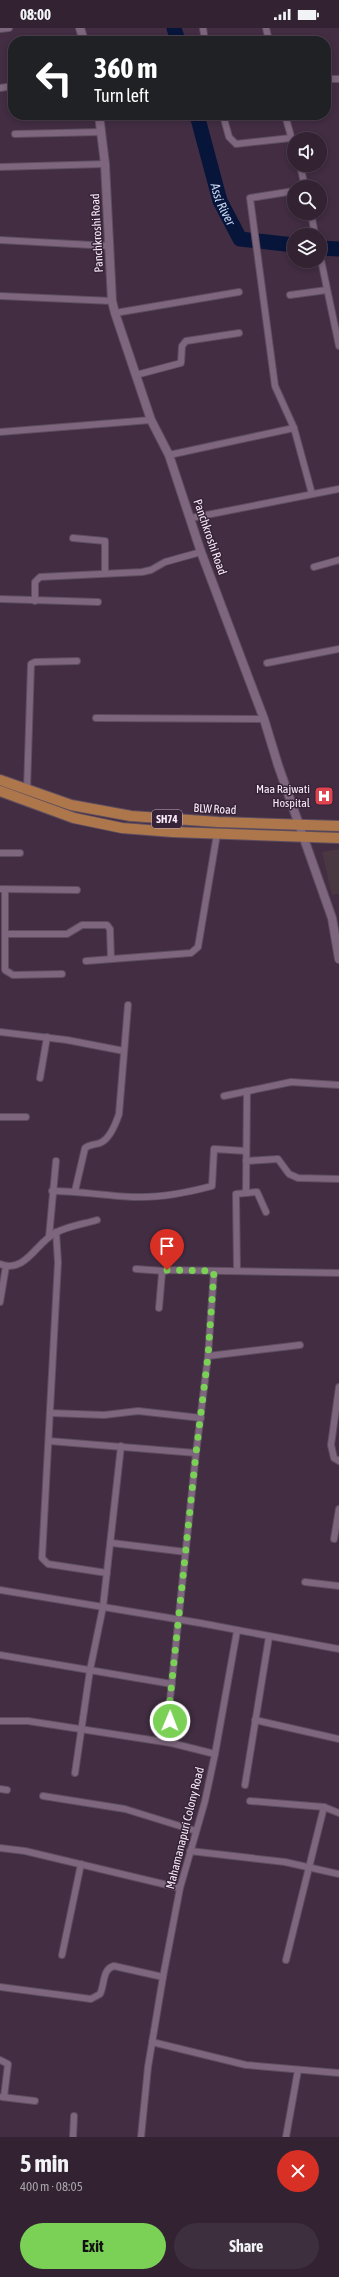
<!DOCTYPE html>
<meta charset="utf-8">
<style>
body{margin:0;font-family:"Asap Condensed",sans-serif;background:#3d2f3e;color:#f1f3f6;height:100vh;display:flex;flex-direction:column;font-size:15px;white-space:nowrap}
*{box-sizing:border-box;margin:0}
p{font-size:13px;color:#a8a4ac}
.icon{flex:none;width:22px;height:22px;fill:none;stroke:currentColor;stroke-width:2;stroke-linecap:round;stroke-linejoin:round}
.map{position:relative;height:2109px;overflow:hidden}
.details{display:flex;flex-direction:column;background:#322232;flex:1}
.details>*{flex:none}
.guide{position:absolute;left:8px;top:8px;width:323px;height:84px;border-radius:16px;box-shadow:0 2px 6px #0003,0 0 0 1px #4d3f4d;background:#202124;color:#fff;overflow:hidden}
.buttons{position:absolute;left:287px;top:104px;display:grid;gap:8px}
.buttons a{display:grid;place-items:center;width:40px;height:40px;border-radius:50%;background:#322232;box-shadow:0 2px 6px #0003,0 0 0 1px #4d3f4d;font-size:20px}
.pin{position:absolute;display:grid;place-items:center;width:34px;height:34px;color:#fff;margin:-41px -17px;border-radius:50% 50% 50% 0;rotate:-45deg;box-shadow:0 0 4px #0007}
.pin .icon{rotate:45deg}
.me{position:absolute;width:44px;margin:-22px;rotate:1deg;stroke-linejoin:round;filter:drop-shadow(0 0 3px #0008)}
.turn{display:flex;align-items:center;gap:14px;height:84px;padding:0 20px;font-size:18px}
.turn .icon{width:52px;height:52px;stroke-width:2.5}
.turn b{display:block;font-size:28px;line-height:34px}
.round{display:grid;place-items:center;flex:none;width:42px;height:42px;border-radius:21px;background:#3d2f3e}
.head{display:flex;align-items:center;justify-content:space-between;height:68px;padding:0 20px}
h1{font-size:24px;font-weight:700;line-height:30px}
.cta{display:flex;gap:8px;margin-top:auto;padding:8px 20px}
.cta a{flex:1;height:46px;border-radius:24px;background:#7ad156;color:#111;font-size:16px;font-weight:700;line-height:46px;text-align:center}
.cta a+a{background:#3d2f3e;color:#f1f3f6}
.status{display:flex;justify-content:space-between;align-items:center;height:28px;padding:0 20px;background:#322232;direction:ltr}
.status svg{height:11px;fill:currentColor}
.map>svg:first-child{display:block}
.education{fill:#493741}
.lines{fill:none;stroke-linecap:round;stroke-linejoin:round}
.river{stroke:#07153a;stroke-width:15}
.minor-casing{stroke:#5e4d5f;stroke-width:8}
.tertiary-casing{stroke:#5e4d5f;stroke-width:10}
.primary-casing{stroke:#5e4d5f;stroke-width:12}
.minor{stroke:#7d667e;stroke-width:6}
.tertiary{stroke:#7d667e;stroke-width:8}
.primary{stroke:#ad774b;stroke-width:10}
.route{stroke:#7ad156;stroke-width:7;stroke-dasharray:0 12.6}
.labels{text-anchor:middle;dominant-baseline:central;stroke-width:3;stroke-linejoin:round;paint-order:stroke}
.shield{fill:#372338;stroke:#bfafbf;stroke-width:1}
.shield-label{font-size:11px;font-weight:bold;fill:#f9ebf9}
.street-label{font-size:12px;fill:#f9ebf9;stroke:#372338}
.poi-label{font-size:12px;fill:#f9ebf9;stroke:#372338;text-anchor:end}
.water-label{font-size:13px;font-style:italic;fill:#c8d6f2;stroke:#372338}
</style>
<div class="status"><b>08:00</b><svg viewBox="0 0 49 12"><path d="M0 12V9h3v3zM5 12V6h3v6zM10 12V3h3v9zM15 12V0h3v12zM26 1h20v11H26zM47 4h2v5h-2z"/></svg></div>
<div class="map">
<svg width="339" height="2109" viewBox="0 0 339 2109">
<rect width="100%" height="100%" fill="#422d43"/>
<polygon class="education" points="339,821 339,866 332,867 322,824"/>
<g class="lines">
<g class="river">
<polyline points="174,0 178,13"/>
<path id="s1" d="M197,87L220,173L240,211L294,217"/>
<polyline points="320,220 339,221"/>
</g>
<defs>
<g id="minor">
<polyline points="203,0 205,13"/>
<polyline points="266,0 269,13"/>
<polyline points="0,1 9,0"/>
<polyline points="326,51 339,51"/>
<polyline points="0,60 13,58"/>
<polyline points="223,87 229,109 236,116 291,110"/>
<polyline points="285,87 294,119"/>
<polyline points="15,106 101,104"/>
<polyline points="300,137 305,159"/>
<polyline points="0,139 105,136"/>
<polyline points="294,163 250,170 275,358 294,400 312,466"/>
<polyline points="311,185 315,207"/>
<polyline points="0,212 110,218"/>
<polyline points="320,227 339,318"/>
<polyline points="290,267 327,262"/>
<polyline points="0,268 112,273"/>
<polyline points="115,285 239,264"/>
<polyline points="136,347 181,335 182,318 186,313 239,305"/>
<polyline points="0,404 151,392"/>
<polyline points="169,427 294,400"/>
<polyline points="191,490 339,461"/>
<polyline points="73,510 105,513 105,545"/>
<polyline points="314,539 339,532"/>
<polyline points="0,571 98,574"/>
<polyline points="35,573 35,554 40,549 142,544 151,542 165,534 201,524"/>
<polyline points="267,635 339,621"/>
<polyline points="96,690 264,691"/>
<polyline points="27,762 31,636 35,634 77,633"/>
<polyline points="0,825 20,825"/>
<polyline points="0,861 77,862"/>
<polyline points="5,861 5,942 13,947 62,946"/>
<polyline points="5,906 67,906 82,897 107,897 110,901 111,931"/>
<polyline points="86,933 191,925 198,919 217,806"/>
<polyline points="0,1004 67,1012 124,1023"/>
<polyline points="40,1050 47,1009"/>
<polyline points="224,1068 291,1054 339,1057"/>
<polyline points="0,1089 26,1089"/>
<polyline points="246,1133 278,1131 289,1146 298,1150 339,1151"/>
<path d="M52,1163C80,1163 106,1168 133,1169C160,1170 186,1165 212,1158L214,1121L246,1123"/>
<path d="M75,1163L85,1120C90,1116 95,1117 100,1115C110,1111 116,1095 119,1086L128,977"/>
<polyline points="246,1165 247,1063"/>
<polyline points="56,1204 58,1234 42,1530 48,1536 107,1545"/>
<polyline points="49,1209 56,1133"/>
<path d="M0,1236C25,1246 36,1215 55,1205C68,1198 84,1196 97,1192"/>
<polyline points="136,1241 164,1243"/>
<polyline points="237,1243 236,1166 257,1164 266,1184"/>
<polyline points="0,1274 6,1238"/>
<polyline points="159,1280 162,1245 167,1242 339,1245"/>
<polyline points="208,1328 300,1317"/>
<polyline points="339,1359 331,1417 334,1430 339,1433"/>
<polyline points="50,1385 104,1387 138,1383 201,1390"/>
<polyline points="49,1413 196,1425"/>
<polyline points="334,1511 339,1481"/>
<polyline points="112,1515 186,1524"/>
<polyline points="305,1554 339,1558"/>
<polyline points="0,1562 200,1595 339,1621"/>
<polyline points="0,1627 172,1656"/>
<polyline points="255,1692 339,1711"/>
<polyline points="0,1693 28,1693 171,1715"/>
<polyline points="215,1726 237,1603"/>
<polyline points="75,1745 90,1642 103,1579 121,1418"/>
<polyline points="245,1757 269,1609"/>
<polyline points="0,1761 7,1762"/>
<polyline points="43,1768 125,1781 196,1803"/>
<polyline points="250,1773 324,1779 286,1932"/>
<polyline points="324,1779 339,1785"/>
<polyline points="0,1820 25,1823 180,1860"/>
<polyline points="190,1823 285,1834 339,1846"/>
<polyline points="62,1927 81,1836"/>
<path d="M0,1959L91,1971L100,1966C105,1956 102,1941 114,1938L163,1949"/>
<polyline points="152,2014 246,2037 339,2045"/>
<polyline points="0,2032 8,2036 4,2069"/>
<polyline points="2,2069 35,2073"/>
<polyline points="73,2109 74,2088"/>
<polyline points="141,2109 148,2039 163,1949 180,1860 205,1773 215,1726 171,1715 169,1681 196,1425 208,1328 214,1243"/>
<polyline points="286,2109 298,2042"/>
</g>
<g id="tertiary">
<polyline points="80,0 84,13"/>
<polyline points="99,87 105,136 112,273 115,285 151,392 169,427 201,524 264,691 278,737 332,890 339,931"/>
</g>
<g id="primary">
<polyline points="0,752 71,777 131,788 218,794 339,798"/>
<polyline points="0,763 74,790 122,800 173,804 339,810"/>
</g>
</defs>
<use href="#minor" class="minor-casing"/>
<use href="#tertiary" class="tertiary-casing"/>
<use href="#primary" class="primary-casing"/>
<use href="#minor" class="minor"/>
<use href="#tertiary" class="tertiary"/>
<use href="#primary" class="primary"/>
</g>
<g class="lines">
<polyline class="route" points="167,1242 214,1243 208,1328 196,1425 169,1681 170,1693"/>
</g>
<defs>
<symbol id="hospital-square" viewBox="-11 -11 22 22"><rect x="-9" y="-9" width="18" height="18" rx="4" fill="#e0444e" stroke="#372338"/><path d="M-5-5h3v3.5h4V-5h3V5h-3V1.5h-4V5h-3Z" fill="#fff"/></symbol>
</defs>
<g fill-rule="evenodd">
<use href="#hospital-square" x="313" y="757" width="22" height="22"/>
</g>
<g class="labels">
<rect class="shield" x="152" y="782" width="30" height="18" rx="3"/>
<g class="shield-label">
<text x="167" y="791">SH74</text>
</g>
<g class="street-label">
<text transform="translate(97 205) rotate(-93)">Panchkroshi Road</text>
<text transform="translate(210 509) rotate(71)">Panchkroshi Road</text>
<text transform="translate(215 781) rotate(3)">BLW Road</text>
<text transform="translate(185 1800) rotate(-76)">Mahamanapuri Colony Road</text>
</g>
<g class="poi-label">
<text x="310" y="761">Maa Rajwati<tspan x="310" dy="14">Hospital</tspan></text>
</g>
<g class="water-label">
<text stroke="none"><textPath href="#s1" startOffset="93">Assi River</textPath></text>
</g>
</g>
</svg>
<div class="buttons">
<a><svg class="icon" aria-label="sound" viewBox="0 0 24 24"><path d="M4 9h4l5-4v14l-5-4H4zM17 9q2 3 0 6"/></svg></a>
<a><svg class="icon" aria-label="search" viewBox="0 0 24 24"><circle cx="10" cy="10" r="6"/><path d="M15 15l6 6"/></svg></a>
<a><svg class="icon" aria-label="layers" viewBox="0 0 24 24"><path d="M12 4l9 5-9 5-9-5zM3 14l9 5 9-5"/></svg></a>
</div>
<div class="pin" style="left:167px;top:1242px;background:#d93025"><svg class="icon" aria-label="arrive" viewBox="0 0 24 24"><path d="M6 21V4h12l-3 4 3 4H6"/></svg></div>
<svg class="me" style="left:170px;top:1693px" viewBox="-20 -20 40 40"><circle r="17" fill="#7ad156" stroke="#fff" stroke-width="3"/><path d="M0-11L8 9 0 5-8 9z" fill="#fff"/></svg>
<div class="guide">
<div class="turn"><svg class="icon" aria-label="left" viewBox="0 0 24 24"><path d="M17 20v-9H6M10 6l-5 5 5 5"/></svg><div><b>360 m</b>Turn left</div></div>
</div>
</div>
<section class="details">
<div class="head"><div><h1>5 min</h1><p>400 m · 08:05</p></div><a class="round" style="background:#d93025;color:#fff"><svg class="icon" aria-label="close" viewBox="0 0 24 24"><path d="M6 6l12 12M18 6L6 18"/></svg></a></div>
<div class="cta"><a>Exit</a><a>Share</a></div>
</section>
